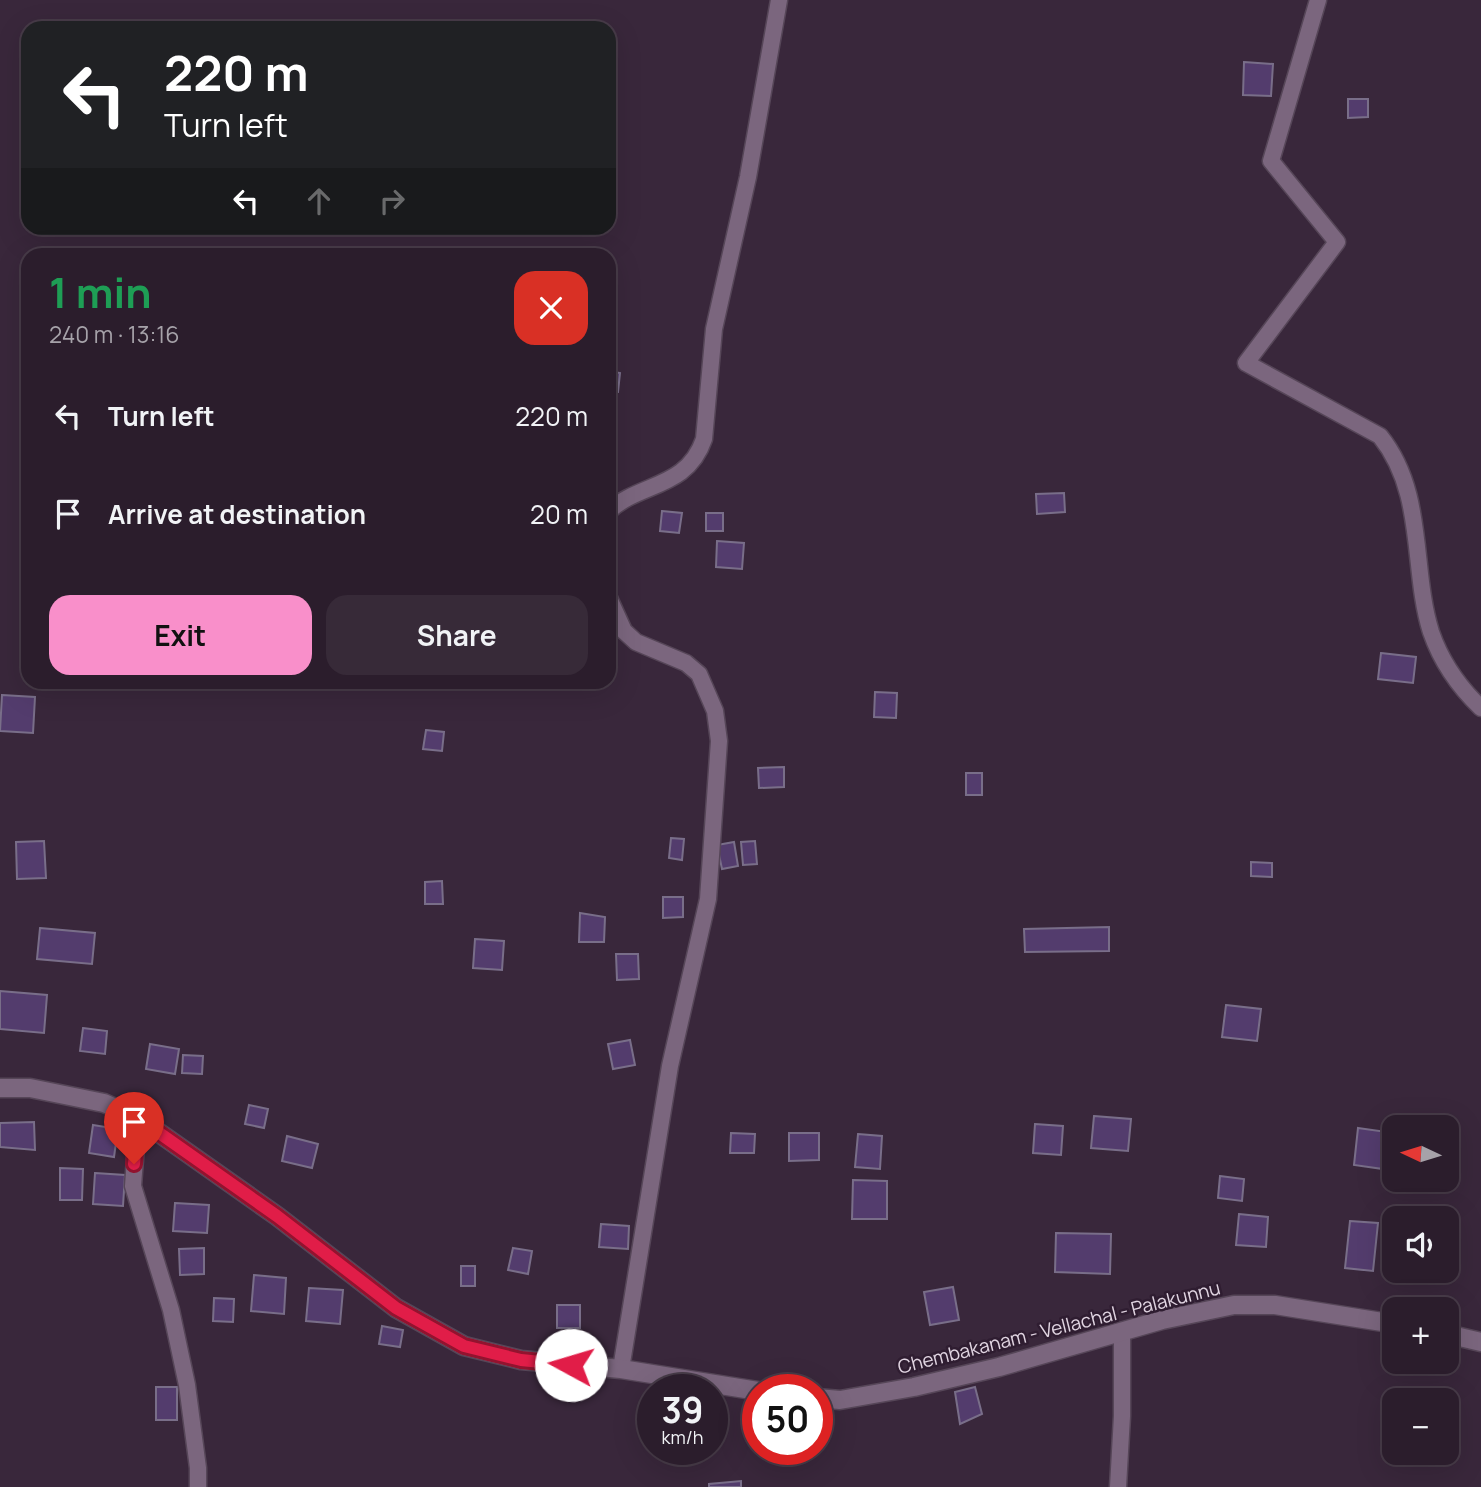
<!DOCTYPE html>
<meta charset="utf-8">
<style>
body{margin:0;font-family:Manrope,sans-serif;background:#372a38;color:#f1f3f6;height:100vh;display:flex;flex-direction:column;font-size:26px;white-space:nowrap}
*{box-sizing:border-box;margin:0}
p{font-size:23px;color:#a6a2a9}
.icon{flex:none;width:38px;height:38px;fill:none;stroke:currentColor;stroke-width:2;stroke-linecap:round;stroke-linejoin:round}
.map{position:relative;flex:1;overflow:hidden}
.details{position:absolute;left:21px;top:248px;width:595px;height:441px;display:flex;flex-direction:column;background:#2b1d2c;border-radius:21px;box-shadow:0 7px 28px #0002,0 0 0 2px #473b48}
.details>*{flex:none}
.banner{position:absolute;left:21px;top:21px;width:595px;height:214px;border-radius:21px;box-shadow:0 7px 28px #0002,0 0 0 2px #473b48;background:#202124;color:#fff;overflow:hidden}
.needle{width:46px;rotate:274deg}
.tools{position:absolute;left:1382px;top:1115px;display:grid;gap:14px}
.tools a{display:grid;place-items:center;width:77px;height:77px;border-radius:14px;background:#2b1d2c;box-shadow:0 7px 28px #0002,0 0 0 2px #473b48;font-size:35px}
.speed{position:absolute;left:637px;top:1374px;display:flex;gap:14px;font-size:35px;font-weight:700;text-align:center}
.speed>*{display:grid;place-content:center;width:91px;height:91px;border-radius:50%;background:#2b1d2c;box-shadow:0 7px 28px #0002,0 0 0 2px #473b48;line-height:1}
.speed small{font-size:18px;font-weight:400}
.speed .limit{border:10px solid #d22;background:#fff;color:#111}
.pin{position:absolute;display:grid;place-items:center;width:60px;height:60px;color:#fff;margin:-72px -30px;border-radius:50% 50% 50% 0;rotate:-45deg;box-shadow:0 0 7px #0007}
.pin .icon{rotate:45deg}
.me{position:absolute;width:77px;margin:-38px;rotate:276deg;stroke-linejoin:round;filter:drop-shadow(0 0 5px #0008)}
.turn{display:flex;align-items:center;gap:24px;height:147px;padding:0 28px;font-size:32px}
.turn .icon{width:91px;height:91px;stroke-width:2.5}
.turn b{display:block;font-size:49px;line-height:60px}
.lanes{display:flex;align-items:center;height:66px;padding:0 28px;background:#0003;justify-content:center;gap:35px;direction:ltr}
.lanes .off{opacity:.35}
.round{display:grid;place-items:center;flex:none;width:74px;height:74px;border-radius:21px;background:#372a38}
.summary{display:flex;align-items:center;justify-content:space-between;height:119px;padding:0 28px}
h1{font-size:42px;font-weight:700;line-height:52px;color:#1e9e55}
.cta{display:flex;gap:14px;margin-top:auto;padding:14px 28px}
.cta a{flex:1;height:80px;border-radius:21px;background:#f98fca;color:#111;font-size:28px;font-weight:700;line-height:80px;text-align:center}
.cta a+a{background:#372a38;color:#f1f3f6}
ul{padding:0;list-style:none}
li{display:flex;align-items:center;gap:21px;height:98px;padding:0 28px}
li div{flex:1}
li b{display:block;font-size:26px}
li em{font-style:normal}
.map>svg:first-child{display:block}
.building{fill:#533c6d;stroke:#796e89;stroke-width:2}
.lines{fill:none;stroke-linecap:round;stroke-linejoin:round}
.street-casing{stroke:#564658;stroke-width:19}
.secondary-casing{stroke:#564658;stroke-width:21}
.street{stroke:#7b667e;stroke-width:16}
.secondary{stroke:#7b667e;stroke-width:18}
.route-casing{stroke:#92132f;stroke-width:18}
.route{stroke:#e11d48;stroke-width:12}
.labels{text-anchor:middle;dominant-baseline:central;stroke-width:5;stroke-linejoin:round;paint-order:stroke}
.street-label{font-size:19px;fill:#e1d5e2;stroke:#2f1d31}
</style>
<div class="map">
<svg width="1481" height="1487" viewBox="0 0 1481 1487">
<rect width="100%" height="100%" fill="#39273b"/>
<g class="building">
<polygon points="1244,62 1273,64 1271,96 1243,95"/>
<polygon points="1348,99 1368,99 1368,117 1348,118"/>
<polygon points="609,371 620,373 618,392 609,391"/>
<polygon points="1064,493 1065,512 1037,514 1036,494"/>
<polygon points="662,511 682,513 679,533 660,531"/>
<rect x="706" y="513" width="17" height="18"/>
<polygon points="717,541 744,543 742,569 716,567"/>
<polygon points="1381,653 1416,657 1413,683 1378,679"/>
<polygon points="875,692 897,693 896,718 874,717"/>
<polygon points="2,695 35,697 33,733 0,731"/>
<polygon points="426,730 444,732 442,751 423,749"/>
<polygon points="784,767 784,787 759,788 758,768"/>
<rect x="966" y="773" width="16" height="22"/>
<polygon points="671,838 684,839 682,860 669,858"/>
<polygon points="44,841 46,878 17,879 16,842"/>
<polygon points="755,841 757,864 743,865 741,842"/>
<polygon points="734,842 738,866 722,869 717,845"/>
<polygon points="1251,862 1272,863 1272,877 1251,876"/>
<polygon points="442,881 443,904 425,904 425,882"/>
<polygon points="663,897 683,897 683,917 663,918"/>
<polygon points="580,913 605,917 604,942 579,942"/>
<polygon points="1109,927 1109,951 1025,952 1024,929"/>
<polygon points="40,928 95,933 92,964 37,959"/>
<polygon points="475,939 504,941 502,970 473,968"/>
<polygon points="616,954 638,954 639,979 617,980"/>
<polygon points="0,991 47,995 44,1033 0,1029"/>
<polygon points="1226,1005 1261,1009 1257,1041 1222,1037"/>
<polygon points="83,1028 107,1031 105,1054 80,1051"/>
<polygon points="630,1040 635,1065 613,1069 608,1044"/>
<polygon points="150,1044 179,1049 175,1074 146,1069"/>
<polygon points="183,1055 203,1056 202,1074 182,1073"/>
<polygon points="249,1105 268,1109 264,1128 245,1124"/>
<polygon points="1094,1116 1131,1119 1128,1151 1091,1148"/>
<polygon points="34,1122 35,1150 0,1147 0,1123"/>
<polygon points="1035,1124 1063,1126 1061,1155 1033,1153"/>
<polygon points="93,1125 118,1129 114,1157 89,1153"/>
<polygon points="1358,1128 1387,1132 1383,1169 1354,1165"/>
<polygon points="731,1133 755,1134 754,1153 730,1153"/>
<polygon points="789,1133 819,1133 819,1160 789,1161"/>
<polygon points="858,1134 882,1136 880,1169 855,1167"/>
<polygon points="287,1136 318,1144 312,1168 282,1161"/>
<polygon points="60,1168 83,1169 82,1200 60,1200"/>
<polygon points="95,1173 125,1175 123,1206 93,1204"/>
<polygon points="1220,1176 1244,1179 1242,1201 1218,1198"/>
<polygon points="853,1180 887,1181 887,1219 852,1219"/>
<polygon points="175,1203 209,1205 207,1233 173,1231"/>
<polygon points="1239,1214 1268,1217 1266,1247 1236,1245"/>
<polygon points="1350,1221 1378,1223 1373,1271 1345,1268"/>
<polygon points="601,1224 629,1226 628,1249 599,1247"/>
<polygon points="1056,1233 1111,1234 1110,1274 1055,1272"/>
<polygon points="204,1248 204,1274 180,1275 179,1249"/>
<polygon points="513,1248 532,1251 528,1274 508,1270"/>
<rect x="461" y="1266" width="14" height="20"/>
<polygon points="254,1275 286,1278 284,1314 251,1311"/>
<polygon points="953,1287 959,1320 930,1325 924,1292"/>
<polygon points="309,1288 343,1290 340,1324 306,1321"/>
<polygon points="214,1298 234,1299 233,1322 213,1321"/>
<rect x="557" y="1305" width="23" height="23"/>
<polygon points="382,1326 403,1330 400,1347 379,1344"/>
<rect x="156" y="1387" width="21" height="33"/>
<polygon points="975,1387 982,1414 960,1424 955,1392"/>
<polygon points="741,1481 741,1487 709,1487 709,1484"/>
</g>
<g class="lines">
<defs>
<g id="street">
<path d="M1318,0L1271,161L1337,242L1246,363L1380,436C1426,493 1411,569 1431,632C1441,661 1459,687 1481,708"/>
<path d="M609,511C640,482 687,489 704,439L714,329L748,177L779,0"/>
<polyline points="609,598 624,631 636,642 686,663 699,674 715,711 719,741 708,899 670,1066 621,1369"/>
<polyline points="138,1118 133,1186 171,1310 187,1385 198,1468 198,1487"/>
<polyline points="1118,1487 1122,1416 1122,1331"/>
</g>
<g id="secondary">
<polyline points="0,1088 30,1088 104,1103 138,1118 277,1216 396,1308 464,1346 521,1360 621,1369 758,1391"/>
<polyline points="1447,1334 1481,1342"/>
<polyline points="817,1398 840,1400 914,1387 999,1367 1162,1320 1234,1305 1275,1305 1395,1324"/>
</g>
</defs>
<use href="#street" class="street-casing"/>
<use href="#secondary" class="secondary-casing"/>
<use href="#street" class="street"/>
<use href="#secondary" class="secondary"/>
</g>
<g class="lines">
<defs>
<polyline id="route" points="134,1164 138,1118 277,1216 396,1308 464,1346 521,1360 571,1365"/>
</defs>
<use href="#route" class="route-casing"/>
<use href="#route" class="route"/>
</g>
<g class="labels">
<g class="street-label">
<text transform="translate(1059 1327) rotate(-14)">Chembakanam - Vellachal - Palakunnu</text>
</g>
</g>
</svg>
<div class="tools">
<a><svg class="needle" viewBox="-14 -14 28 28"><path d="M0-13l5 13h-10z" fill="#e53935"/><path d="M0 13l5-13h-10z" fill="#a6a2a9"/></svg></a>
<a><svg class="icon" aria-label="sound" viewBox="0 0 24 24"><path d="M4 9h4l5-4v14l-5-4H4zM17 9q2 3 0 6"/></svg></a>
<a>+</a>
<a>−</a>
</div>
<div class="speed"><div>39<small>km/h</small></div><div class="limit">50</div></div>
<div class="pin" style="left:134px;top:1164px;background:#d93025"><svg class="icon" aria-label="arrive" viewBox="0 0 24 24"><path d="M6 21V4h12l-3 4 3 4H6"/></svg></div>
<svg class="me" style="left:571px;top:1365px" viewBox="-20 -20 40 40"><circle r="19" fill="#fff"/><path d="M0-13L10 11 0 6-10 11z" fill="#e11d48"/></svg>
<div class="banner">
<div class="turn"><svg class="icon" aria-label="left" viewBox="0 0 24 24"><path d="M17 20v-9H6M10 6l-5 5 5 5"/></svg><div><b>220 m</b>Turn left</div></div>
<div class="lanes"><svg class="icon" aria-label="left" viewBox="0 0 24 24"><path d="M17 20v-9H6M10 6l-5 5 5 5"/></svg><svg class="icon off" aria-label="ahead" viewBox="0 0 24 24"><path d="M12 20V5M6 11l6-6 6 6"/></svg><svg class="icon off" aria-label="right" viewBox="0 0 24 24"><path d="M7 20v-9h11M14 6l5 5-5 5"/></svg></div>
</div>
<section class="details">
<div class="summary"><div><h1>1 min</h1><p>240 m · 13:16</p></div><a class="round" style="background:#d93025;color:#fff"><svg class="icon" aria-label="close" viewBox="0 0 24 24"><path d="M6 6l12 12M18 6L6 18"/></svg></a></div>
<ul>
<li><svg class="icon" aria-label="left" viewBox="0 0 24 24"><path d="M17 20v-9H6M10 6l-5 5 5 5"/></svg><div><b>Turn left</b></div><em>220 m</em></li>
<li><svg class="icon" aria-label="arrive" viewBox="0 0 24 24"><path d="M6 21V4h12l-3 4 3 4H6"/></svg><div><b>Arrive at destination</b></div><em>20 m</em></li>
</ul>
<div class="cta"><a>Exit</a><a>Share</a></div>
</section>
</div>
